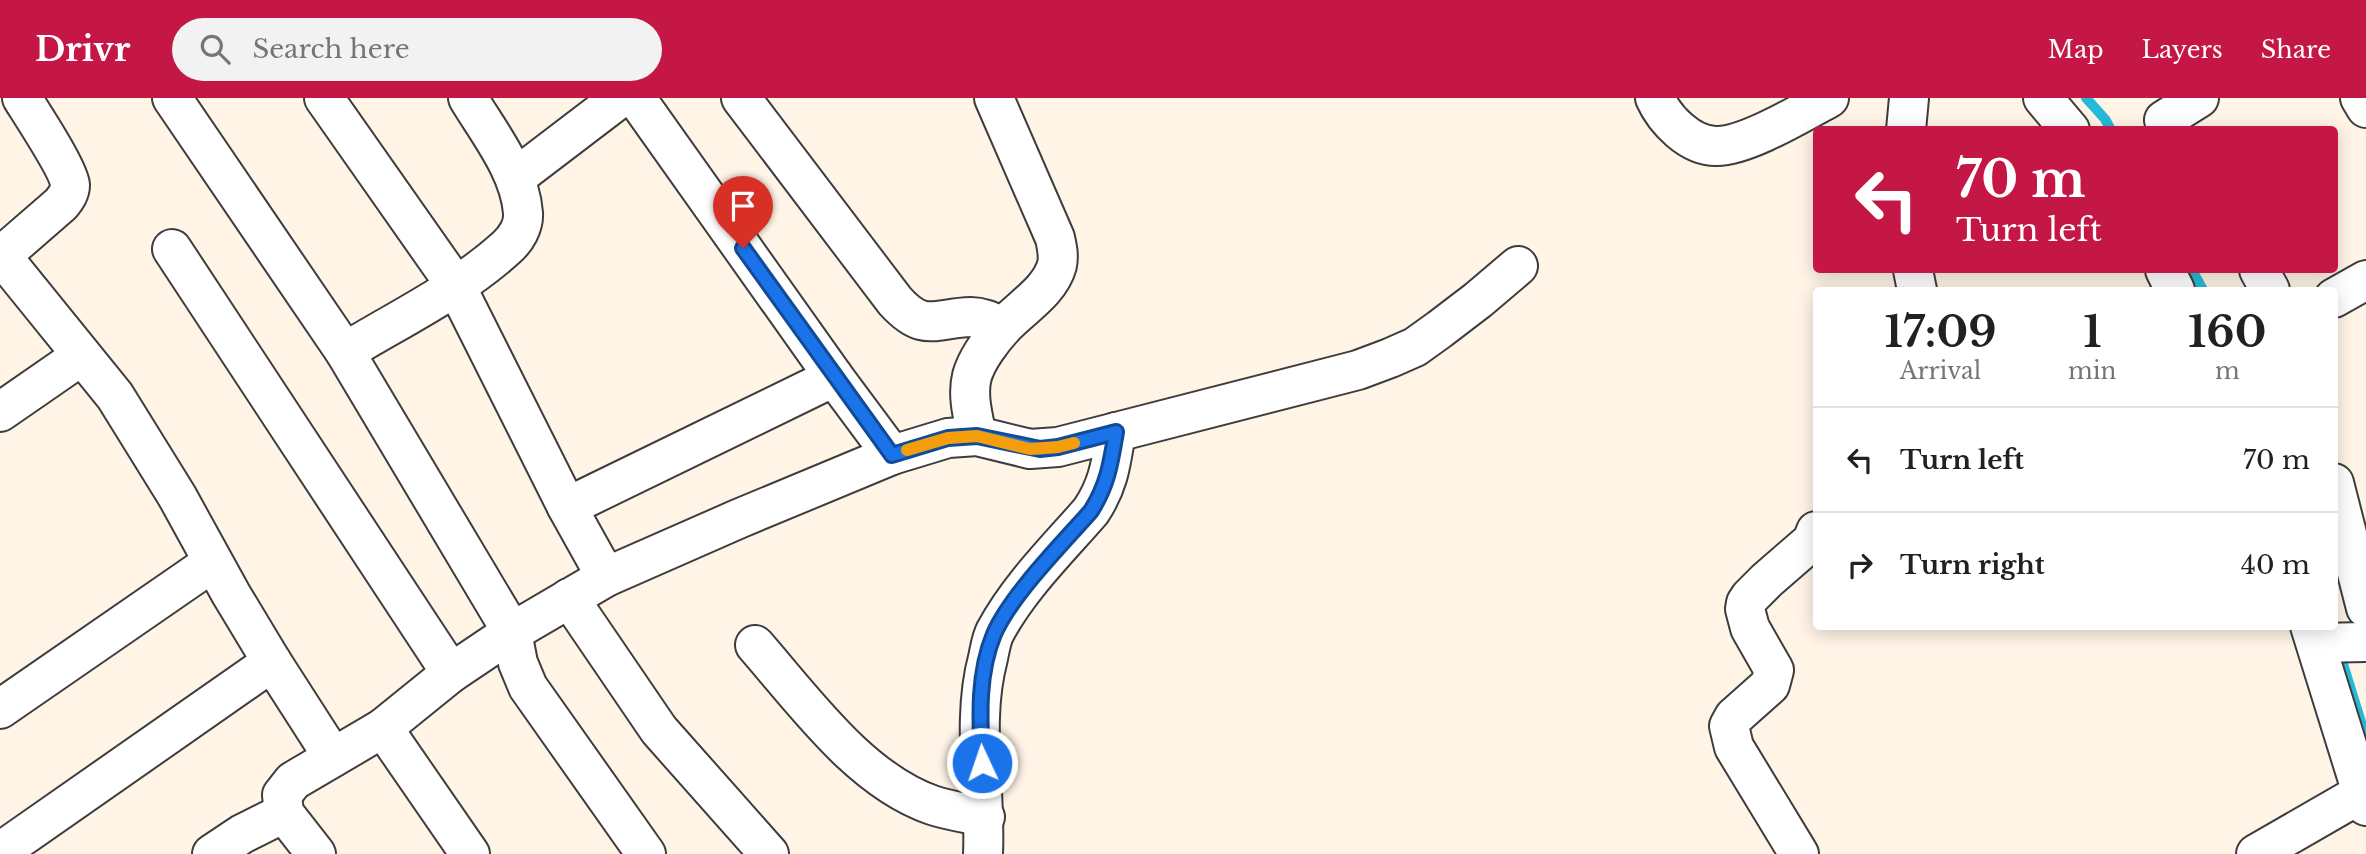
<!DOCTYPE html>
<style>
body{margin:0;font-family:"Libre Baskerville",serif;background:#f2f2f2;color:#202124;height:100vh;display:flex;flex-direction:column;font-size:26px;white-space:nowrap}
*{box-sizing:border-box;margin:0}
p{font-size:23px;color:#757577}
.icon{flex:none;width:38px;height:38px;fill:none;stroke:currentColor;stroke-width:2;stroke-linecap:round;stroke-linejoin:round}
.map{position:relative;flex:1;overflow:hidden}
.drawer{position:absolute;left:1813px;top:189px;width:525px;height:343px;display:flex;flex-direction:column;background:#fff;border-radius:7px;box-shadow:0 4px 18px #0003}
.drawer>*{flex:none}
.guide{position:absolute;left:1813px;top:28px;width:525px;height:147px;border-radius:7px;box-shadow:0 4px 18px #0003;background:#c41746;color:#fff;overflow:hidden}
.pin{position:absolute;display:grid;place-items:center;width:60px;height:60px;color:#fff;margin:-72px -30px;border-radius:50% 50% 50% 0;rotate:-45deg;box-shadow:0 0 7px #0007}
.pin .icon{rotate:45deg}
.me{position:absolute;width:77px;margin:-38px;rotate:357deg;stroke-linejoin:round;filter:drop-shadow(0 0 5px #0008)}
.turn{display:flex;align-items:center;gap:24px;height:147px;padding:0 28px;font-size:32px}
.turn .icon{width:91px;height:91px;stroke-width:2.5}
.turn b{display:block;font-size:49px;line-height:60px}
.eta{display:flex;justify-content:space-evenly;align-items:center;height:119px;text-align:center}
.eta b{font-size:42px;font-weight:700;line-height:49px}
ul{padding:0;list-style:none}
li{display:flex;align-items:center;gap:21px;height:105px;padding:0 28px;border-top:2px solid #e0e0e0}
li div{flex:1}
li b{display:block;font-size:26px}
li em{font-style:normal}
header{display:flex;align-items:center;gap:42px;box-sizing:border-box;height:98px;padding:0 35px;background:#c41746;color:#fff}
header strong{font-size:33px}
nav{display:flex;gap:38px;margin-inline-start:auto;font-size:24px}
.search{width:490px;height:63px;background:#f2f2f2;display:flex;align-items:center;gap:18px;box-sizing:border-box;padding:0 24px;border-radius:38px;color:#757577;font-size:26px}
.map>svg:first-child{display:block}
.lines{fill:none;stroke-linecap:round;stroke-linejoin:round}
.stream{stroke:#26bad9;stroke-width:10}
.street-casing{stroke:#3d3d3d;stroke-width:42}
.street{stroke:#fff;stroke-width:38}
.route-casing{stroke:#114b97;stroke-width:18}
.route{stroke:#1a73e8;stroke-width:12}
.slow{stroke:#f59e0b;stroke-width:12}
</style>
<header>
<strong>Drivr</strong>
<div class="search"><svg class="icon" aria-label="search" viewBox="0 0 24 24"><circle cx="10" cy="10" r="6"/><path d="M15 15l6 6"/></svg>Search here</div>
<nav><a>Map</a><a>Layers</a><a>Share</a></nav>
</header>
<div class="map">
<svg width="2366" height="756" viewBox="0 0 2366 756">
<rect width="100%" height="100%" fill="#fff4e6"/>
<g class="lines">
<g class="stream">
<polyline points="2086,0 2105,21 2111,32"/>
<polyline points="2192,172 2203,192"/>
<polyline points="2339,553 2366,640"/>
</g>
<defs>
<g id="street">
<polyline points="172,0 345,254 512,534 518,565 528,589 646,756"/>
<polyline points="324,0 456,188 567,409 606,479"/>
<path d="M741,0L895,203C924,235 934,220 971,219C983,219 992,224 1003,229"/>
<path d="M1655,0C1665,22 1690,48 1716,48C1745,49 1803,14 1829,0"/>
<polyline points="2043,0 2070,32"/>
<polyline points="2360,0 2366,10"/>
<polyline points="2164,22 2199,0"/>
<polyline points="1906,32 1909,0"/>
<polyline points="515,80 620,0"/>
<polyline points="172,151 451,575"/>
<polyline points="0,156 115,298 177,398 231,496 272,564 333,659"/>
<path d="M0,159L61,106C65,101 70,95 70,87C69,72 32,16 22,0"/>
<polyline points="1913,172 1917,192"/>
<polyline points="2165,172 2175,192"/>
<polyline points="2259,172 2270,192"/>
<polyline points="2334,200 2366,182"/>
<path d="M345,254C399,221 460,192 507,149C516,141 524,128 523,115C520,73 489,35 468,0"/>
<polyline points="0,314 81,258"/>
<path d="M977,338C973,319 967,297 972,278C977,261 992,241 1004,228C1022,209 1050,193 1057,167C1059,157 1057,149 1055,140L994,0"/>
<polyline points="892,357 948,340 977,338 1030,351 1058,349 1358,272 1390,260 1415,249 1440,231 1478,202 1518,168"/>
<polyline points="2334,385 2366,510"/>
<polyline points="567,409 834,279"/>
<polyline points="569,500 659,632 769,756"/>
<polyline points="2310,528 2366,708"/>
<polyline points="2316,545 2366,544"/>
<path d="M755,547C804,603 860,682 932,707C949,713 968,715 985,719"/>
<polyline points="0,611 213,464"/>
<polyline points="383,630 470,756"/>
<polyline points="0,754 272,564"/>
<polyline points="212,756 242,736 284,715"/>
<polyline points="316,756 284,715 282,697 293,683 383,630 451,575 512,534 606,479 738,421 892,357 834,279 636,0"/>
<path d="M983,756C986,691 971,623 988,560C990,551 991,542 995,534C1019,489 1058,451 1091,413C1109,386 1111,365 1116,334"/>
<polyline points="1799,756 1734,649 1729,628 1734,619 1770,587 1774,572 1750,530 1745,511 1746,505 1750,499 1767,482 1812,443 1816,433"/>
<polyline points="2256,756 2362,695"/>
</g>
</defs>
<use href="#street" class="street-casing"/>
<use href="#street" class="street"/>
</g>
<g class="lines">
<defs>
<path id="route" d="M743,150L892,357L948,340L977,338L1040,351L1058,349L1116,334C1111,364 1108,386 1091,413C1062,446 1011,497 994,536C977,577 980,622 982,665"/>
</defs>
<use href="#route" class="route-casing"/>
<use href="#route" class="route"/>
<polyline class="slow" points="907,352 948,340 977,338 1030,351 1058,349 1074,345"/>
</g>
</svg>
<div class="pin" style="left:743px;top:150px;background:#d93025"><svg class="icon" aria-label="arrive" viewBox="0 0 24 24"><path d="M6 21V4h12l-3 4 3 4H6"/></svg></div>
<svg class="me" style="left:982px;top:665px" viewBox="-20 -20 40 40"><circle r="17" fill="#1a73e8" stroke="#fff" stroke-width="3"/><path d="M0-11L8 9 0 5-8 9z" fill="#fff"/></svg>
<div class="guide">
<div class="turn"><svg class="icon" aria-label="left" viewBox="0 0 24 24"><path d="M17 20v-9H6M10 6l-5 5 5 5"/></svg><div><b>70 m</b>Turn left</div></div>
</div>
<section class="drawer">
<div class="eta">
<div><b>17:09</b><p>Arrival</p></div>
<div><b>1</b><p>min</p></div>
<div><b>160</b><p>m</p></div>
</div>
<ul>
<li><svg class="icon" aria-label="left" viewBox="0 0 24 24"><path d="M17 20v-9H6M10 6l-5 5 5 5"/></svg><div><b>Turn left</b></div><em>70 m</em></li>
<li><svg class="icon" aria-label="right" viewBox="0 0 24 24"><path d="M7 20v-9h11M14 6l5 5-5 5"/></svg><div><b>Turn right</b></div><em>40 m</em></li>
</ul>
</section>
</div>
